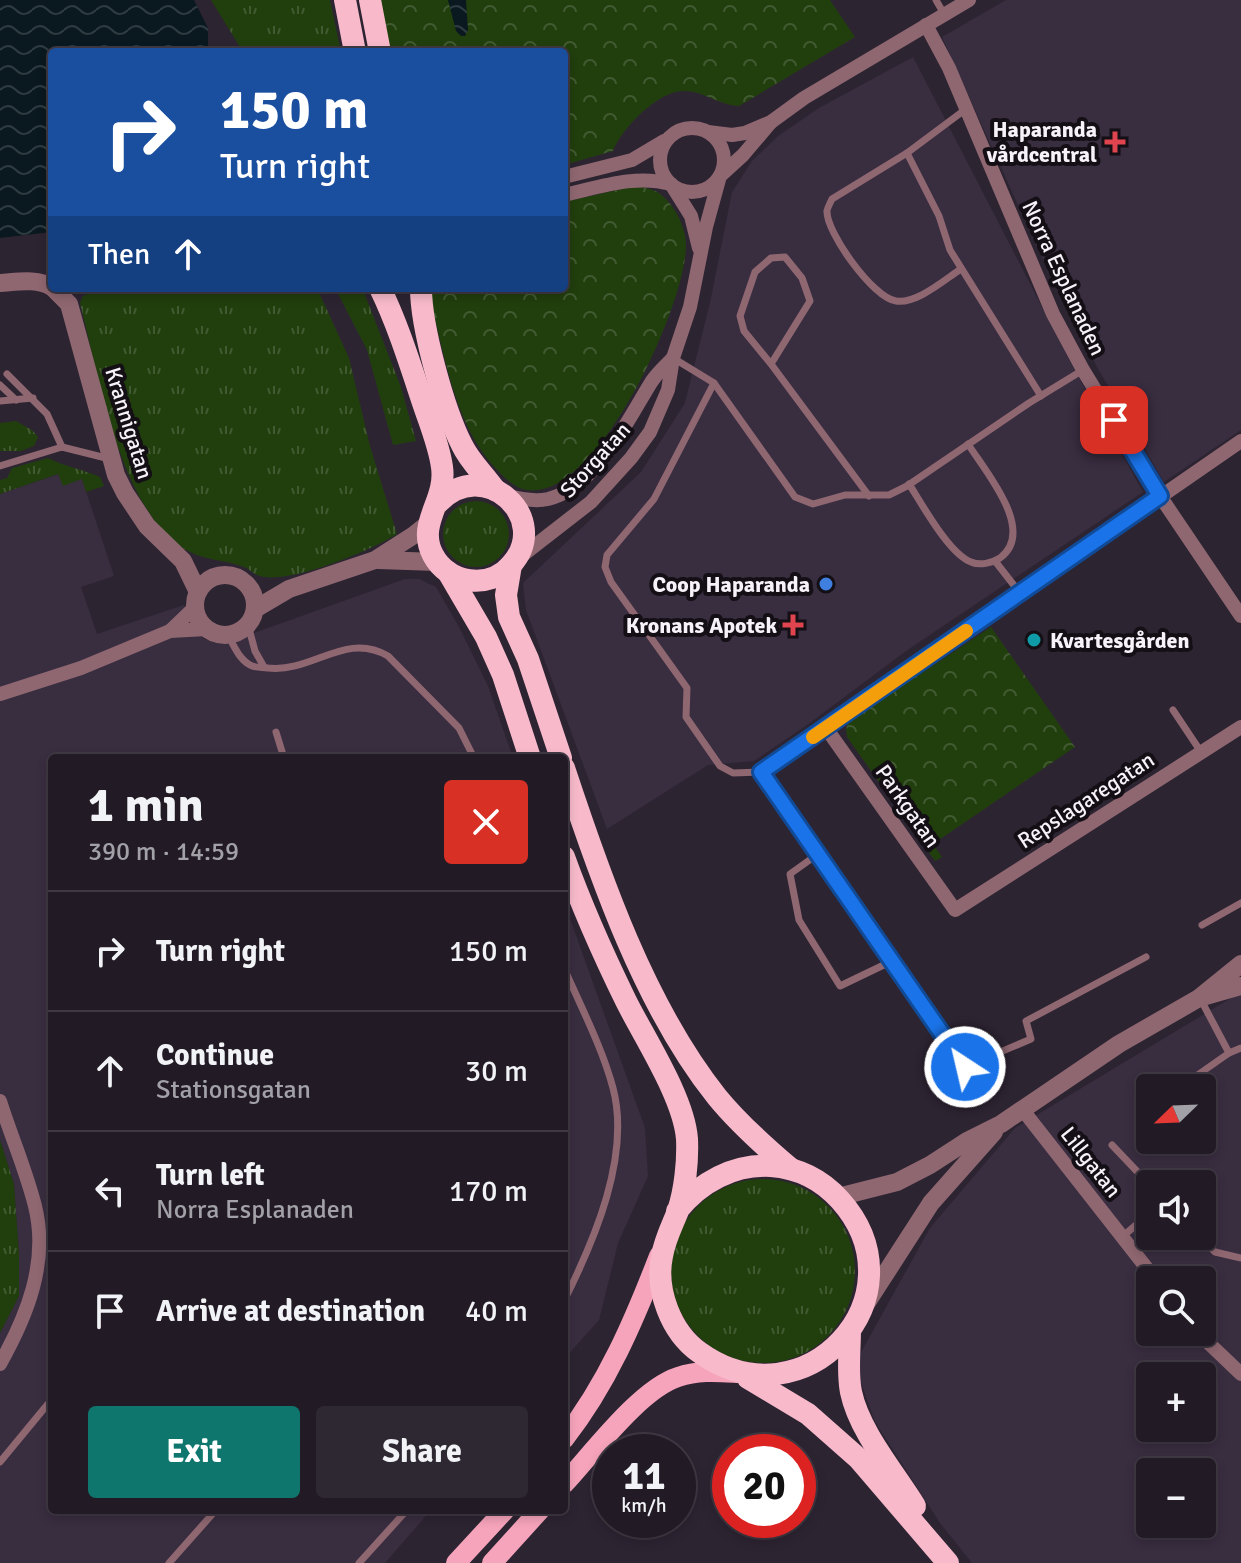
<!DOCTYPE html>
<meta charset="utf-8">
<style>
body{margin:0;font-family:Signika,sans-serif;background:#2e2832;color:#f1f3f6;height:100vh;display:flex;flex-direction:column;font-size:30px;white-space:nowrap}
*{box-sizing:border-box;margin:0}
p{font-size:26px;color:#a2a1a7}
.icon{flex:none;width:44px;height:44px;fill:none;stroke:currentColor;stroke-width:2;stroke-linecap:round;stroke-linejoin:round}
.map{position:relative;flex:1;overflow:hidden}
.sheet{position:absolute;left:48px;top:754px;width:520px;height:760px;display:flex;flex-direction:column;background:#221b26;border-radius:8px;box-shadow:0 4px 12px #0003,0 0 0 2px #3f3943}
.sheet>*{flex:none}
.guide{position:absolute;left:48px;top:48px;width:520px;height:244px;border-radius:8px;box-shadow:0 4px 12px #0003,0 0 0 2px #3f3943;background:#1a4fa0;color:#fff;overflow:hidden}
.needle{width:52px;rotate:247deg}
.buttons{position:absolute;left:1136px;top:1074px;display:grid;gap:16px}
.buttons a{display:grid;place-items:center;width:80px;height:80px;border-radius:8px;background:#221b26;box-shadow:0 4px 12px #0003,0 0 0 2px #3f3943;font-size:40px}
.speed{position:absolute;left:592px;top:1434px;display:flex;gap:16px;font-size:40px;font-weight:700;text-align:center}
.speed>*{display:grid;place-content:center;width:104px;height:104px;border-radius:50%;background:#221b26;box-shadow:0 4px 12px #0003,0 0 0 2px #3f3943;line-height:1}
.speed small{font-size:20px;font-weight:400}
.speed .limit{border:12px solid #d22;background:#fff;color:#111}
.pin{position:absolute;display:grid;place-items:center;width:68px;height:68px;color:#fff;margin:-34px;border-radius:16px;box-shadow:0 4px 12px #0006}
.me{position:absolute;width:88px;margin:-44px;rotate:325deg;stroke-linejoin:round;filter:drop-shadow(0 0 6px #0008)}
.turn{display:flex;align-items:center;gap:28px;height:168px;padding:0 40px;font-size:36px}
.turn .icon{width:104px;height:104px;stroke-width:2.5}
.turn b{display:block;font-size:56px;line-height:68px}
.then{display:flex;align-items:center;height:76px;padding:0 40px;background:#0003;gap:16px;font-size:30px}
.round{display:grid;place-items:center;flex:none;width:84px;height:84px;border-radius:8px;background:#2e2832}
.overview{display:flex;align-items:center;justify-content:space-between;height:136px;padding:0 40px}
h1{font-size:48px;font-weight:700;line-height:60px}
.cta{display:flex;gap:16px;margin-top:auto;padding:16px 40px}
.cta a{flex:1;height:92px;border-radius:8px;background:#0f766e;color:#fff;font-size:32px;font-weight:700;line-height:92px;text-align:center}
.cta a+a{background:#2e2832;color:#f1f3f6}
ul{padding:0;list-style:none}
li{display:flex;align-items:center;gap:24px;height:120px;padding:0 40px;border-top:2px solid #3f3943}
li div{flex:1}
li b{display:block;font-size:30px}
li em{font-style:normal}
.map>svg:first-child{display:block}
.built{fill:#392d40;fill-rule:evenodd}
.grass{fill:url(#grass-tufts)}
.park{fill:url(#park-crowns)}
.water{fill:url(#water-waves)}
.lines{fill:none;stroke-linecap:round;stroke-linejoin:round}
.service{stroke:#8f6771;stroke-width:7}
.minor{stroke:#8f6771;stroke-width:14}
.tertiary{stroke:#8f6771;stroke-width:18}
.primary{stroke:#f6a4bb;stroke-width:20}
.trunk{stroke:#f8bacb;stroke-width:22}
.route-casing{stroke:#114b97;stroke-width:20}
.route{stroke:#1a73e8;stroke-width:14}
.slow{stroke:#f59e0b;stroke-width:14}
.health-dot{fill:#e0444e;stroke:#130f15;stroke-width:3}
.shop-dot{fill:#3f7fe0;stroke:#130f15;stroke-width:3}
.culture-dot{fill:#0f9aa8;stroke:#130f15;stroke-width:3}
.labels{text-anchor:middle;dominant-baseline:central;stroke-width:8;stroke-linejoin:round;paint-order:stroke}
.poi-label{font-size:22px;font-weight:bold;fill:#f7f1fa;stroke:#130f15;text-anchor:end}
.street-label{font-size:22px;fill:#f7f1fa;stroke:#130f15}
</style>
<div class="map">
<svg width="1241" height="1563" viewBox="0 0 1241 1563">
<defs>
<pattern id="grass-tufts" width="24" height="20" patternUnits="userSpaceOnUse" patternTransform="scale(2)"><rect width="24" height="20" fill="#213e0d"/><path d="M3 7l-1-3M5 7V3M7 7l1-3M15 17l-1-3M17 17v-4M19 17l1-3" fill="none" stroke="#425a31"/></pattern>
<pattern id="park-crowns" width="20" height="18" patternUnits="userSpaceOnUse" patternTransform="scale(2)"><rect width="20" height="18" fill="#213e0d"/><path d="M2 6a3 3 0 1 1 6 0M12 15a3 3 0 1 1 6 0" fill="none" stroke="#425a31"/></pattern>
<pattern id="water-waves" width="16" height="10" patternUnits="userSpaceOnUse" patternTransform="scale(2)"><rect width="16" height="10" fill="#0a191f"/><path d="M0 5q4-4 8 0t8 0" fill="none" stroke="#2e3b40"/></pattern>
</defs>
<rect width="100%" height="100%" fill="#2d2432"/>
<g class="built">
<polygon points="1006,0 1241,0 1241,430 1164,482 1097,367 1037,247 942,37"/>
<polygon points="913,57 1074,369 1143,492 906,651 807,725 754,761 708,765 607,829 526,610 523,583 641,472 685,403 710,303 732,192 752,161 778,136 819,108"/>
<polygon points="59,474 82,479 114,576 81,587 97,634 184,605 202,638 215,643 226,643 405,579 419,579 436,587 459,627 488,686 513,758 52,758 52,1510 431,1510 385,1563 0,1563 0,1333 19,1296 19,1254 14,1184 0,1140 0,494"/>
<polygon points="564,902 645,1128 648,1176 618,1243 599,1320 564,1359"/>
<path d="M1241,992V1563H972L940,1523L875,1422L861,1383L860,1354L930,1228L1015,1128ZM1150,1088H1202V1140H1150ZM1150,1184H1202V1236H1150ZM1150,1280H1202V1332H1150ZM1150,1376H1202V1428H1150ZM1150,1472H1202V1524H1150Z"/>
</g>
<g class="grass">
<polygon points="211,0 330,0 341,52 243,52"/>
<path d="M103,288H317L349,358L370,446L397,534C373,550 288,585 260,576C254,575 250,569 244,567C226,560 203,560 186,550C120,511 98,373 80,303L83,296Z"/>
<polygon points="335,288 361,288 365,295 401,387 416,441 393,445 367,350"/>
<polygon points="16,421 32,430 38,437 34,446 21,451 0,451 0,423"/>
<path d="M48,458C66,467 82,469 100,477L104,486L86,492L82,479L63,486L58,474L0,494V480L7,478L12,468Z"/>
<circle cx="476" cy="534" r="33"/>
<polygon points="0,1140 14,1184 19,1254 19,1296 0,1333"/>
<circle cx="763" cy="1271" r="92"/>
</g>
<g class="park">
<path d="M380,0H830L855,37L739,106C718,105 704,91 684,91C659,90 621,129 613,151L564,165V52H390Z"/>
<path d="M635,186C641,187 648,188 653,190C671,197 686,225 686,245C687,302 595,510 522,489C515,487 507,480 502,475C456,431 447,364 431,304L432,288H564V202Z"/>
<polygon points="991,627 1075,747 933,844 942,857 935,861 847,737 846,729 848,722"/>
</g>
<g class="water">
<polygon points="0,0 194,0 208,28 208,52 52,52 52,232 0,238"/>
<polygon points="448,0 466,0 468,30 465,36 461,36 456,31"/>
</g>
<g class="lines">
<g class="service">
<polyline points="936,0 944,14"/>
<polyline points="907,153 939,216 950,250 1041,396"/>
<path d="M961,269C944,280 917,304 896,301C873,298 826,232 827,211C827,209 831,201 832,199L907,153L966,109"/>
<polyline points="673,358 714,383 795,497 813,504 845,495 889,495 907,486 1029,403 1083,370"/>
<polyline points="771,364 744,331 740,316 755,272 771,258 785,257 802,278 810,301 771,364 869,496"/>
<polyline points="7,374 47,414 62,447"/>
<polyline points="714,383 654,499 607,555 605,567 611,582 687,688 686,717 720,766 733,773 761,772 826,728"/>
<polyline points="0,385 16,400"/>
<polyline points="0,401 33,398"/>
<polyline points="0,466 62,447 110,459"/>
<path d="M909,484C922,504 949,554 971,562C980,566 992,563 1000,558C1037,531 985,471 968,444"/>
<polyline points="995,561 1020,593"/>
<polyline points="248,625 255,651 264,667"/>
<path d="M228,635C234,646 239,659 250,665C255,668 262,667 268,668C313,673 345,631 388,656L459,728L474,758"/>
<polyline points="1173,710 1201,752"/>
<polyline points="276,732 284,758"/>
<polyline points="761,772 965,1067 1031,1039 1026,1021 1146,957"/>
<polyline points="818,854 790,874 799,920 840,986 890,962"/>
<polyline points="1202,925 1241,903"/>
<path d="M564,968C581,1007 602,1047 613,1088C631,1156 594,1241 564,1301"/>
<polyline points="1229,1053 1241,1048"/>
<polyline points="1189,1081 1229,1053 1201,1000"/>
<polyline points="1112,1145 1150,1185"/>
<polyline points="1199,1236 1215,1252 1241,1258"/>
<polyline points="1122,1237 1150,1213"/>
<polyline points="0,1462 52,1399"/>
<polyline points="169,1563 216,1510"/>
<polyline points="359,1563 407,1510"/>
</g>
<g class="minor">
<polyline points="926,25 949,68 1053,314 1083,370 1160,496 1241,616"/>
<circle cx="692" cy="160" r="32"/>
<polyline points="708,132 732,135 745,133 771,122 804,98 969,0"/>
<polyline points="564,177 632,160 664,141"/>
<path d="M564,195C600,187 635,174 671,184L691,216L699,248"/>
<polyline points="1241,441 826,728 955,910 1241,727"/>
<path d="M505,495C519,499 534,502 548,499C597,487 628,419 652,381C658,372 666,365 673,358"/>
<polyline points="519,558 591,502 631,458 650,432 668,390 673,358 690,307 706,227 720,176 743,155 771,122"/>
<polyline points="170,631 195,607"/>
<polyline points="0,694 81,668 170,631 207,629"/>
<path d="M0,1101C11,1136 26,1170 35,1206C49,1262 27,1316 0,1364"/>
<polyline points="1022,1109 1156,1280"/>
<polyline points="1197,1332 1241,1374"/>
</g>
<g class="tertiary">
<path d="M0,283C17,282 37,278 52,287"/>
<polyline points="53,288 69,304 116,475 125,493 147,526 183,561 198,592"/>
<polyline points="378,560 437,562"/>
<circle cx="225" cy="605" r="30"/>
<polyline points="255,609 289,589 375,560 414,535 429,523"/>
<polyline points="1202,997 1241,986"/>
<polyline points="838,1197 897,1182 930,1165 967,1141 1001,1124 1119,1044 1199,998 1241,964"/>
<polyline points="864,1307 931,1203 994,1132"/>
</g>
<g class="primary">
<path d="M564,1439C607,1384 634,1321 659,1256"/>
<path d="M564,1484C592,1454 640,1389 678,1377C699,1370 719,1372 740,1373"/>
<polyline points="456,1563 505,1510"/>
<polyline points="492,1563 540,1510"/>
</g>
<g class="trunk">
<polyline points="345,0 355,52"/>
<polyline points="370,0 380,52"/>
<path d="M380,288C398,325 410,364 423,403C430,424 439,445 442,467C447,501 416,523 433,555C448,584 489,590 511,565C553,519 484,454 438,503"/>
<path d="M421,288C421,327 444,410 462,445C470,462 484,474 495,490"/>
<polyline points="511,565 506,595 509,617 528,659 561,758"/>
<polyline points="448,572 486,637 503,675 530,758"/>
<path d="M564,768C600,877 645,1007 717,1097C739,1124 765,1147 791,1169"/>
<path d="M564,857C582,907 603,954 626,1001C645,1039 684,1098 687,1139C688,1161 685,1190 678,1211C672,1226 665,1239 662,1256C655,1290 671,1332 699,1352C804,1428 926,1296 840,1200C822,1180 798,1168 771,1166C734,1164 700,1182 677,1211"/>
<path d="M850,1330C850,1350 847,1372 851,1392C859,1431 894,1472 915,1506"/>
<polyline points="748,1378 808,1414 859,1459 948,1563"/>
</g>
</g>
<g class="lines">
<defs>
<polyline id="route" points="965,1067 761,772 1160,496 1114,420"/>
</defs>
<use href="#route" class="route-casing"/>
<use href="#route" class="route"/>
<polyline class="slow" points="813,737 966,631"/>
</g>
<g class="health-dot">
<path d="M1111 130h8v8h8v8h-8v8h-8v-8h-8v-8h8z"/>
<path d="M789 613h8v8h8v8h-8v8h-8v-8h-8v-8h8z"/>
</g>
<circle class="shop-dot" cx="826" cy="584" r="8"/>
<circle class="culture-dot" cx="1034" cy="640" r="8"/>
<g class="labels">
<g class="poi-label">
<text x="1097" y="129">Haparanda<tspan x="1097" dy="25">vårdcentral</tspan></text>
<text x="810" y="584">Coop Haparanda</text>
<text x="777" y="625">Kronans Apotek</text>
<text x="1050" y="640" text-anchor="start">Kvartesgården</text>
</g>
<g class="street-label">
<text transform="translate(1064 278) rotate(65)">Norra Esplanaden</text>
<text transform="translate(129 423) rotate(73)">Krannigatan</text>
<text transform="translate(595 460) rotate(-48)">Storgatan</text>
<text transform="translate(1086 800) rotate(-33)">Repslagaregatan</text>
<text transform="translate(908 806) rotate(55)">Parkgatan</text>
<text transform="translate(1091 1162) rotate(52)">Lillgatan</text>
</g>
</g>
</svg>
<div class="buttons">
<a><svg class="needle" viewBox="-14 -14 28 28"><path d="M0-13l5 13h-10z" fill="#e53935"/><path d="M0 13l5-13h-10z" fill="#a2a1a7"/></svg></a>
<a><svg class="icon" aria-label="sound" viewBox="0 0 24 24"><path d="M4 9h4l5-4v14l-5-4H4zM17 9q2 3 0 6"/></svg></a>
<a><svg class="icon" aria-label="search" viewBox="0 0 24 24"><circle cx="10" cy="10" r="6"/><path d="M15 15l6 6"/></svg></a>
<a>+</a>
<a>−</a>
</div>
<div class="speed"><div>11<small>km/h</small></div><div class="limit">20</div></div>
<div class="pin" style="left:1114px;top:420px;background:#d93025"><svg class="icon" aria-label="arrive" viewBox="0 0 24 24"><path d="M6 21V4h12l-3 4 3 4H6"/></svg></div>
<svg class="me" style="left:965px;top:1067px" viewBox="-20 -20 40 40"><circle r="17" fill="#1a73e8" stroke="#fff" stroke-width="3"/><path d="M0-11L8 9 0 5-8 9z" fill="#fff"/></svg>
<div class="guide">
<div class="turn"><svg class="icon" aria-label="right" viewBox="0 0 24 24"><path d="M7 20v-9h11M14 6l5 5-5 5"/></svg><div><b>150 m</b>Turn right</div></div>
<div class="then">Then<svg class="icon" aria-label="ahead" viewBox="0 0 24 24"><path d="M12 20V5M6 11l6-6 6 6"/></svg></div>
</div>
<section class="sheet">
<div class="overview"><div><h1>1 min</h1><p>390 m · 14:59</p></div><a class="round" style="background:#d93025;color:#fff"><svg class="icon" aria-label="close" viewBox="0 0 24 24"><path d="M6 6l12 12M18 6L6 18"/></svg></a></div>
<ul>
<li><svg class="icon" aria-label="right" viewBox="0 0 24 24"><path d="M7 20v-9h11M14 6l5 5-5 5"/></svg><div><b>Turn right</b></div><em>150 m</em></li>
<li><svg class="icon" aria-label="ahead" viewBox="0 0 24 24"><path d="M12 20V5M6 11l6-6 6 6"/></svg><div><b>Continue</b><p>Stationsgatan</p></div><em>30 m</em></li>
<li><svg class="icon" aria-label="left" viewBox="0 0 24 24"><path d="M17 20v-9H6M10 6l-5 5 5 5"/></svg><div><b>Turn left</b><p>Norra Esplanaden</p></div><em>170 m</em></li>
<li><svg class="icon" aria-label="arrive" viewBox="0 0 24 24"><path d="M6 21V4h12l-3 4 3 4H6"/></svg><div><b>Arrive at destination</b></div><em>40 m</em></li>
</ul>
<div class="cta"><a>Exit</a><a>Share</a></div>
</section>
</div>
